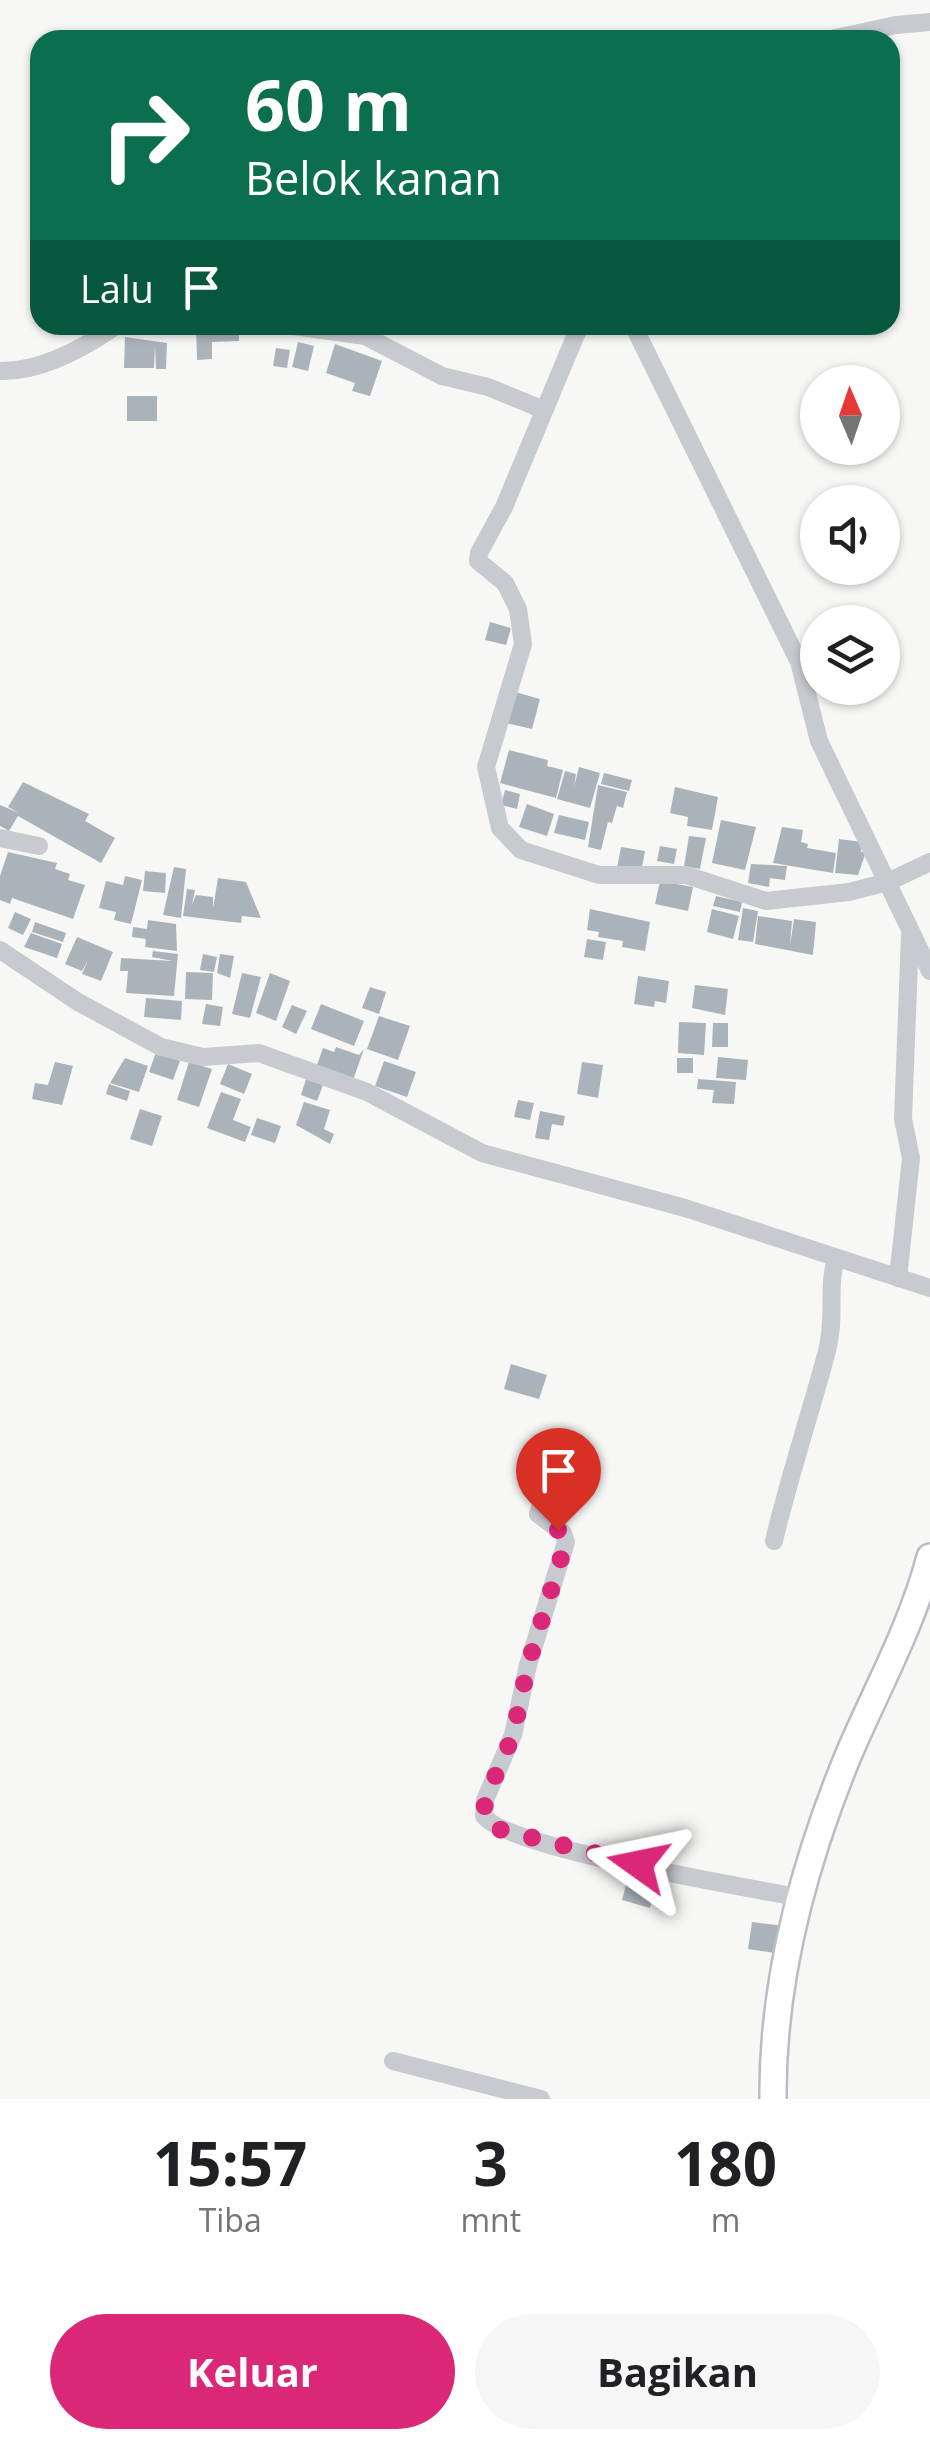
<!DOCTYPE html>
<html lang="id">
<style>
body{margin:0;font-family:"Open Sans",sans-serif;background:#f6f6f6;color:#202124;height:100vh;display:flex;flex-direction:column;font-size:38px;white-space:nowrap}
*{box-sizing:border-box;margin:0}
p{font-size:32px;color:#757577}
.icon{flex:none;width:55px;height:55px;fill:none;stroke:currentColor;stroke-width:2;stroke-linecap:round;stroke-linejoin:round}
.map{position:relative;height:2099px;overflow:hidden}
.details{display:flex;flex-direction:column;background:#fff;flex:1}
.details>*{flex:none}
.top-card{position:absolute;left:30px;top:30px;width:870px;height:305px;border-radius:30px;box-shadow:0 2px 8px #0004;background:#0b6e4f;color:#fff;overflow:hidden}
.needle{width:65px;rotate:358deg}
.controls{position:absolute;left:800px;top:365px;display:grid;gap:20px}
.controls a{display:grid;place-items:center;width:100px;height:100px;border-radius:50%;background:#fff;box-shadow:0 2px 8px #0004;font-size:50px}
.pin{position:absolute;display:grid;place-items:center;width:85px;height:85px;color:#fff;margin:-102px -42px;border-radius:50% 50% 50% 0;rotate:-45deg;box-shadow:0 0 10px #0007}
.pin .icon{rotate:45deg}
.me{position:absolute;width:110px;margin:-55px;rotate:282deg;stroke-linejoin:round;filter:drop-shadow(0 0 8px #0008)}
.turn{display:flex;align-items:center;gap:35px;height:210px;padding:0 50px;font-size:45px}
.turn .icon{width:130px;height:130px;stroke-width:2.5}
.turn b{display:block;font-size:70px;line-height:85px}
.then{display:flex;align-items:center;height:95px;padding:0 50px;background:#0003;gap:20px;font-size:38px}
.eta{display:flex;justify-content:space-evenly;align-items:center;height:170px;text-align:center}
.eta b{font-size:60px;font-weight:700;line-height:70px}
.button{display:flex;gap:20px;margin-top:auto;padding:20px 50px}
.button a{flex:1;height:115px;border-radius:60px;background:#db2777;color:#fff;font-size:40px;font-weight:700;line-height:115px;text-align:center}
.button a+a{background:#f6f6f6;color:#202124}
.map>svg:first-child{display:block}
.building{fill:#abb3ba}
.lines{fill:none;stroke-linecap:round;stroke-linejoin:round}
.secondary-casing{stroke:#b9bdc3;stroke-width:30}
.street{stroke:#c7cace;stroke-width:18}
.secondary{stroke:#fff;stroke-width:25}
.route{stroke:#db2777;stroke-width:18;stroke-dasharray:0 32.4}
</style>
<div class="map">
<svg width="930" height="2099" viewBox="0 0 930 2099">
<rect width="100%" height="100%" fill="#f7f8f5"/>
<g class="building">
<polygon points="196,325 239,325 239,341 212,342 212,359 197,360"/>
<polygon points="125,337 167,343 166,369 156,369 155,346 154,368 124,368"/>
<polygon points="298,342 314,346 308,371 292,367"/>
<polygon points="335,344 382,361 370,396 352,391 355,383 326,373"/>
<polygon points="276,348 290,350 287,368 273,366"/>
<rect x="127" y="396" width="30" height="25"/>
<polygon points="490,622 511,628 506,645 485,640"/>
<polygon points="515,692 540,699 532,729 506,723"/>
<polygon points="509,750 548,760 547,766 563,770 556,798 500,783"/>
<polygon points="579,767 600,773 590,808 557,799 565,771 576,774 574,787"/>
<polygon points="604,773 632,780 629,791 601,784"/>
<polygon points="23,782 89,814 85,821 115,838 101,863 18,816 9,831 0,826 0,805 19,813 8,807"/>
<polygon points="598,785 627,792 623,808 617,806 612,823 608,822 601,850 588,847"/>
<polygon points="675,787 718,797 712,830 687,826 688,817 670,813"/>
<polygon points="505,790 520,794 517,809 501,805"/>
<polygon points="527,804 554,814 547,836 519,827"/>
<polygon points="559,815 589,822 585,840 554,833"/>
<polygon points="721,820 756,827 745,870 712,863"/>
<polygon points="782,827 803,830 801,842 808,844 807,848 836,853 833,873 773,863"/>
<polygon points="689,836 706,838 700,869 684,866"/>
<polygon points="839,839 862,842 861,852 866,852 858,875 835,873"/>
<polygon points="660,846 677,849 674,864 657,861"/>
<polygon points="621,847 645,851 641,873 617,868"/>
<polygon points="8,852 57,863 55,869 70,874 68,880 85,885 73,919 12,898 10,904 0,900 0,876"/>
<polygon points="751,864 787,866 785,880 770,878 769,887 748,883"/>
<polygon points="174,867 186,869 181,918 163,915"/>
<polygon points="145,871 166,873 165,893 143,891"/>
<polygon points="125,876 142,880 131,924 114,920 116,912 99,908 106,881 123,885"/>
<polygon points="218,878 246,882 261,918 242,916 241,923 183,916 187,889 195,890 192,905 196,895 213,897 213,908"/>
<polygon points="660,881 693,887 688,911 655,904"/>
<polygon points="716,896 742,902 740,912 713,906"/>
<polygon points="743,908 758,911 753,942 738,940"/>
<polygon points="590,909 650,922 645,951 622,947 623,941 598,937 599,932 587,930"/>
<polygon points="712,909 739,916 733,939 707,932"/>
<polygon points="15,912 31,919 23,935 8,928"/>
<polygon points="758,916 792,921 790,946 794,919 816,922 813,955 755,944"/>
<polygon points="148,920 176,924 177,951 145,947 146,939 132,937 133,927 147,929"/>
<polygon points="35,922 66,933 63,942 32,932"/>
<polygon points="31,933 62,944 57,958 24,947"/>
<polygon points="77,937 113,952 101,981 82,974 88,960 82,971 65,964"/>
<polygon points="587,939 606,942 603,960 584,957"/>
<polygon points="153,951 178,954 174,996 126,993 128,971 120,971 121,958 173,961 152,957"/>
<polygon points="203,954 217,957 214,972 200,970"/>
<polygon points="220,954 234,956 230,978 217,973"/>
<polygon points="186,972 213,973 212,1000 185,999"/>
<polygon points="242,973 261,977 250,1018 232,1014"/>
<polygon points="270,973 290,981 276,1021 256,1013"/>
<polygon points="638,976 669,981 666,1003 655,1001 654,1007 634,1004"/>
<polygon points="695,985 728,989 725,1015 692,1008"/>
<polygon points="370,987 386,992 379,1014 362,1008"/>
<polygon points="146,998 182,1001 181,1020 144,1017"/>
<polygon points="206,1004 223,1007 220,1026 202,1024"/>
<polygon points="321,1004 364,1021 354,1046 311,1029"/>
<polygon points="292,1005 307,1011 296,1034 282,1027"/>
<polygon points="379,1016 410,1026 398,1060 367,1049"/>
<polygon points="679,1022 706,1023 704,1055 678,1053"/>
<polygon points="713,1023 728,1023 728,1047 712,1047"/>
<polygon points="336,1047 359,1055 364,1049 353,1080 317,1065 323,1048 334,1052"/>
<polygon points="156,1052 180,1061 173,1080 149,1072"/>
<polygon points="718,1057 748,1060 746,1080 716,1078"/>
<polygon points="125,1058 148,1066 139,1092 110,1083"/>
<rect x="677" y="1058" width="16" height="15"/>
<polygon points="384,1061 416,1072 407,1097 375,1086"/>
<polygon points="55,1062 73,1066 62,1105 32,1099 35,1083 48,1085"/>
<polygon points="189,1062 212,1069 199,1107 177,1100"/>
<polygon points="582,1062 603,1065 598,1098 577,1094"/>
<polygon points="228,1064 252,1074 244,1094 220,1084"/>
<polygon points="306,1079 323,1085 317,1101 301,1095"/>
<polygon points="698,1079 736,1082 734,1104 712,1103 714,1090 697,1089"/>
<polygon points="109,1084 130,1091 127,1101 106,1094"/>
<polygon points="221,1092 241,1099 233,1120 251,1127 245,1142 207,1128"/>
<polygon points="518,1100 534,1103 530,1120 514,1117"/>
<polygon points="304,1102 330,1110 324,1129 334,1134 330,1144 296,1125"/>
<polygon points="140,1109 162,1116 152,1146 130,1139"/>
<polygon points="540,1111 565,1116 563,1126 552,1124 549,1140 535,1138"/>
<polygon points="257,1118 281,1126 275,1143 251,1135"/>
<polygon points="511,1364 547,1375 539,1399 504,1389"/>
<polygon points="629,1874 657,1881 650,1908 622,1900"/>
<polygon points="752,1922 785,1926 781,1954 748,1949"/>
</g>
<g class="lines">
<defs>
<path id="secondary" d="M773,2099C772,1982 804,1863 848,1756C876,1690 912,1626 930,1557"/>
</defs>
<use href="#secondary" class="secondary-casing"/>
<g class="street">
<polyline points="826,40 896,25 930,22"/>
<polyline points="286,325 365,336 442,376 488,387 544,410"/>
<polyline points="580,325 504,507 479,553 478,561 505,583 518,609 523,644 486,767 500,828 521,850 599,875 686,875 766,901 849,892 888,882 930,862"/>
<polyline points="633,325 799,662 819,741 930,971"/>
<path d="M0,371C41,372 84,348 117,325"/>
<polyline points="0,838 39,846"/>
<polyline points="0,950 78,1002 161,1047 203,1057 259,1053 367,1092 482,1153 685,1208 930,1288"/>
<polyline points="898,1278 911,1158 903,1119 910,935"/>
<path d="M557,1459L538,1514L563,1533L566,1542L528,1665L513,1735L485,1800L484,1816C506,1848 751,1888 802,1898"/>
<path d="M774,1541C789,1477 810,1415 827,1351C836,1317 827,1290 836,1258"/>
<polyline points="393,2061 541,2099"/>
</g>
<use href="#secondary" class="secondary"/>
</g>
<g class="lines">
<polyline class="route" points="558,1530 566,1542 528,1665 513,1735 485,1800 484,1816 494,1828 638,1864"/>
</g>
</svg>
<div class="controls">
<a><svg class="needle" viewBox="-14 -14 28 28"><path d="M0-13l5 13h-10z" fill="#e53935"/><path d="M0 13l5-13h-10z" fill="#757577"/></svg></a>
<a><svg class="icon" aria-label="sound" viewBox="0 0 24 24"><path d="M4 9h4l5-4v14l-5-4H4zM17 9q2 3 0 6"/></svg></a>
<a><svg class="icon" aria-label="layers" viewBox="0 0 24 24"><path d="M12 4l9 5-9 5-9-5zM3 14l9 5 9-5"/></svg></a>
</div>
<div class="pin" style="left:558px;top:1530px;background:#d93025"><svg class="icon" aria-label="arrive" viewBox="0 0 24 24"><path d="M6 21V4h12l-3 4 3 4H6"/></svg></div>
<svg class="me" style="left:638px;top:1864px" viewBox="-20 -20 40 40"><path d="M0-17L14 15 0 8-14 15z" fill="#db2777" stroke="#fff" stroke-width="4"/></svg>
<div class="top-card">
<div class="turn"><svg class="icon" aria-label="right" viewBox="0 0 24 24"><path d="M7 20v-9h11M14 6l5 5-5 5"/></svg><div><b>60 m</b>Belok kanan</div></div>
<div class="then">Lalu<svg class="icon" aria-label="arrive" viewBox="0 0 24 24"><path d="M6 21V4h12l-3 4 3 4H6"/></svg></div>
</div>
</div>
<section class="details">
<div class="eta">
<div><b>15:57</b><p>Tiba</p></div>
<div><b>3</b><p>mnt</p></div>
<div><b>180</b><p>m</p></div>
</div>
<div class="button"><a>Keluar</a><a>Bagikan</a></div>
</section>
